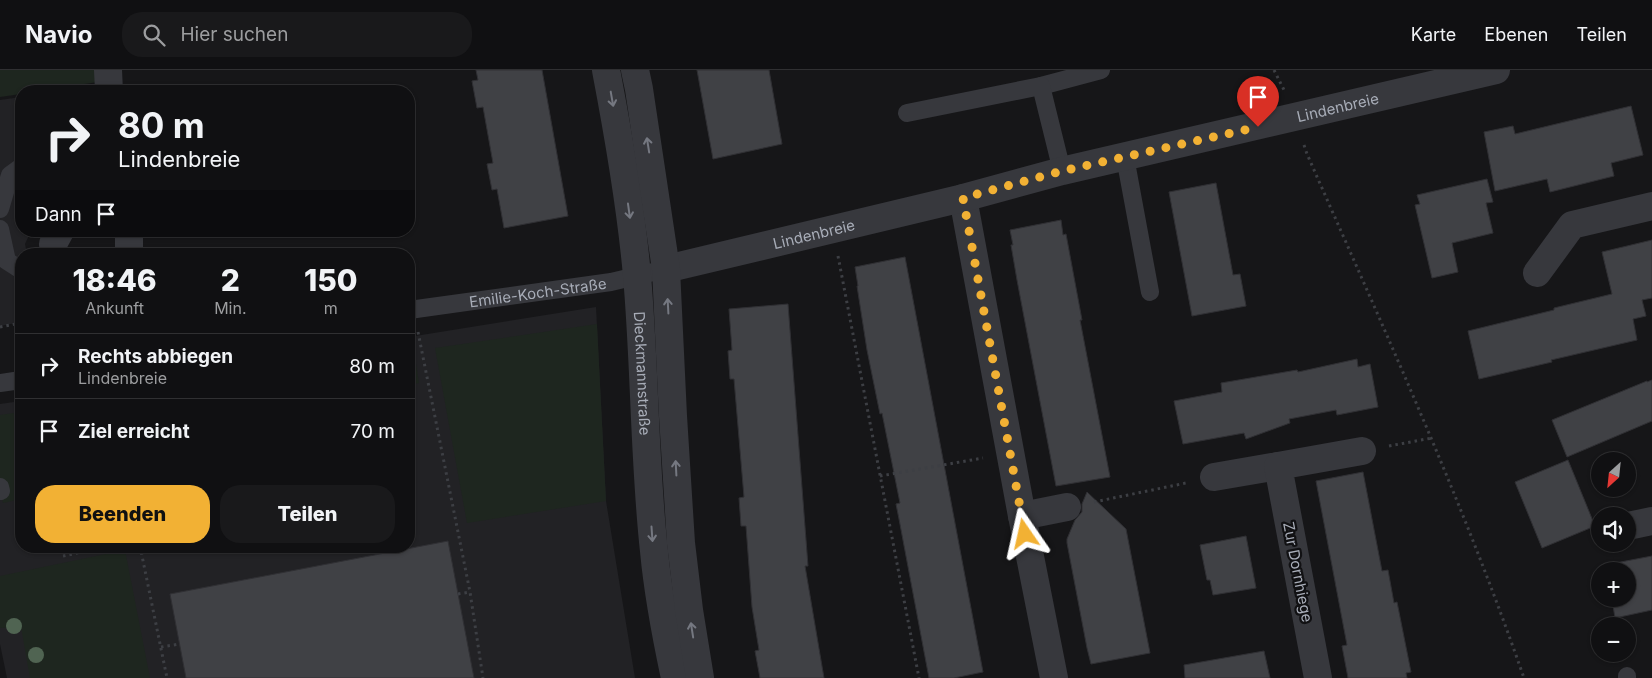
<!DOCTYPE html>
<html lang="de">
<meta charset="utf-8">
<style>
body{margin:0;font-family:Inter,sans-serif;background:#19191b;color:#f1f3f6;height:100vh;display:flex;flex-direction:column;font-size:19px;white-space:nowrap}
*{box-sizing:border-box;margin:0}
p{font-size:16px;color:#9c9d9f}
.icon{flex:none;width:28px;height:28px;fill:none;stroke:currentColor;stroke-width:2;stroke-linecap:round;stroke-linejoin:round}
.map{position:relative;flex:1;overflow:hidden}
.sheet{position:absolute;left:15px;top:178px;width:400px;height:305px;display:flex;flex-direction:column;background:#101012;border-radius:20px;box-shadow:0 1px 4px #0004,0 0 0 1px #303032}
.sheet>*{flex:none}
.guide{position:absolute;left:15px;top:15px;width:400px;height:152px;border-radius:20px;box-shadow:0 1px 4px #0004,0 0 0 1px #303032;background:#101012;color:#f1f3f6;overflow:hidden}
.needle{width:32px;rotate:207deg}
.controls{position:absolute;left:1591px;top:382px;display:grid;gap:10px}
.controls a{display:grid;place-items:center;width:45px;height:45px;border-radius:50%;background:#101012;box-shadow:0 1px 4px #0004,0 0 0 1px #303032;font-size:25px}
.pin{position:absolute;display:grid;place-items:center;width:42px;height:42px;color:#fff;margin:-51px -21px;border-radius:50% 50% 50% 0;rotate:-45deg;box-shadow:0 0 5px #0007}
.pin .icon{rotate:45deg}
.me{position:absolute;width:55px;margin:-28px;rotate:349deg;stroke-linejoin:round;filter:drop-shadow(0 0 4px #0008)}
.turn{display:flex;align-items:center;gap:18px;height:105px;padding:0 20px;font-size:22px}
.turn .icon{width:65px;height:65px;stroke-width:2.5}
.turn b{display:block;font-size:35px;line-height:42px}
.then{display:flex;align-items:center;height:48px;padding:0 20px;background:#0003;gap:10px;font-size:19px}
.eta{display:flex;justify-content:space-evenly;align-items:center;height:85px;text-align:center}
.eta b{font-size:30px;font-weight:800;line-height:35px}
.action{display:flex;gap:10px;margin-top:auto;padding:10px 20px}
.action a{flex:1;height:58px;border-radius:20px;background:#f2b134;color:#111;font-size:20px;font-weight:800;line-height:58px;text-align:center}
.action a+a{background:#19191b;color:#f1f3f6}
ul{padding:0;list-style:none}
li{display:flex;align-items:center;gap:15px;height:65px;padding:0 20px;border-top:1px solid #303032}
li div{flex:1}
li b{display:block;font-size:19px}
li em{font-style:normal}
header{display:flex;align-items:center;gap:30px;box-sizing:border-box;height:70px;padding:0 25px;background:#101012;border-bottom:1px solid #303032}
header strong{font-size:24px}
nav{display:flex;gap:28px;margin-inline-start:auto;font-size:18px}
.search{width:350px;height:45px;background:#19191b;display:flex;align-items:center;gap:12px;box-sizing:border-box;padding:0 18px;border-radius:20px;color:#9c9d9f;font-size:19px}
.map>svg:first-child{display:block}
.built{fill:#222225}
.green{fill:#1e261f}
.building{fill:#404145;stroke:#303034}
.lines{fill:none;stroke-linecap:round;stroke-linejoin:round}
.path{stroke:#3d3f44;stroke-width:3;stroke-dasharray:2.5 4;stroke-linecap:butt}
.service{stroke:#37383d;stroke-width:18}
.minor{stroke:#37383d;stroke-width:28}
.tertiary{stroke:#37383d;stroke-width:28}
.tree{fill:#506452}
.oneway{stroke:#757881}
.route{stroke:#f2b134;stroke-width:9;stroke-dasharray:0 16.2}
.labels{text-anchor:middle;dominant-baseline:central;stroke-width:4.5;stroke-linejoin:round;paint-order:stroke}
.street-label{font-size:15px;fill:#a8adb8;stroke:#111113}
</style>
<header>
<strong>Navio</strong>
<div class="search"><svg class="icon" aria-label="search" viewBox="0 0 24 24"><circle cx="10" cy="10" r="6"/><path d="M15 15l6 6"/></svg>Hier suchen</div>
<nav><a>Karte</a><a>Ebenen</a><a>Teilen</a></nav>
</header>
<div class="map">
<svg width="1652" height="608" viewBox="0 0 1652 608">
<rect width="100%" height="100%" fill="#161618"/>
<g class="built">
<polygon points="21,27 21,161 31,161 25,174 27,184 21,184 21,252 0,256 0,30"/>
<polygon points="596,237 606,431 635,608 7,608 0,574 0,334 21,331 21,476 409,476 409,267"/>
</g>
<g class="green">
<polygon points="0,0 104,0 105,11 37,21 21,21 21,24 0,27"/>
<polygon points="597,254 606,431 467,453 435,278"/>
<polygon points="414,282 419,313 409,315 409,283"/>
<polygon points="21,342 21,429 3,433 0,416 0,345"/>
<polygon points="125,480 150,608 30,608 21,557 0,558 0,506"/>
</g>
<g class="building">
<polygon points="476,0 542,0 568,146 504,158 497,119 492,120 487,94 493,93 483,37 477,38 472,11 478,10"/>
<polygon points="697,0 769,0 782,74 713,89"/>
<polygon points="1631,36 1643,85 1611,93 1614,106 1550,122 1547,109 1495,121 1484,62 1513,56 1515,64"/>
<polygon points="1487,109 1493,132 1486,133 1493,163 1452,173 1458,202 1432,208 1415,135 1420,134 1417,125"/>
<polygon points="1216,113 1233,205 1240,204 1246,236 1192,246 1169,122"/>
<polygon points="1061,150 1063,165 1066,164 1082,250 1080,250 1110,407 1056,416 1017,210 1011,175 1013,175 1010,160"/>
<polygon points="1652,170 1652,228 1642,230 1646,246 1633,249 1637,270 1551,290 1552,292 1479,309 1468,261 1554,240 1554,238 1612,224 1602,182"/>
<polygon points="905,187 983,602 954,608 929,608 899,449 896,434 900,433 882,343 880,344 867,280 857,216 858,216 855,197"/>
<polygon points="788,234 808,496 805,496 824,608 760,608 755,581 759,580 752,537 746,456 741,456 739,428 744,427 734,309 730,309 728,281 732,280 729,239"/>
<polygon points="1357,289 1358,297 1370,294 1378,337 1337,345 1336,340 1289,349 1290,353 1246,369 1244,363 1183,374 1174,331 1222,322 1221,313 1297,300 1298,302"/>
<polygon points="1652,310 1652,351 1567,387 1552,350 1647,311 1647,312"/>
<polygon points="1568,390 1595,456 1542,478 1515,412"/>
<polygon points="1363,402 1382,501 1388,500 1394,533 1397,532 1411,602 1406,603 1407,608 1348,608 1342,576 1347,575 1316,411"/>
<polygon points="1087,422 1126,459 1150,583 1091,594 1087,578 1067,473 1067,469 1075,450 1082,442 1082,434"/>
<polygon points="1246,466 1256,518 1213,525 1210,510 1207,510 1200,475"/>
<polygon points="448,471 474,608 186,608 170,524"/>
<polygon points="1652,486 1652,540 1615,548 1612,529 1628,529 1628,501 1606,501 1605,495"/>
<polygon points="1264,581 1270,608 1185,608 1184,595"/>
</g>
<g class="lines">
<g class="path">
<polyline points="1274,0 1284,20"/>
<path d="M1304,75L1307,84C1383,257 1462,429 1524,608"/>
<polyline points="838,186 919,608"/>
<polyline points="0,257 21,253"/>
<polyline points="418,262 470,522 483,608"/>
<polyline points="1389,376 1432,368"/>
<polyline points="880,406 983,388"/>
<polyline points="1094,432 1186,413"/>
<polyline points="140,476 167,608"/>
<polyline points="63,486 112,476"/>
<polyline points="458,524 470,522"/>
<polyline points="161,577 180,574"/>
</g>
<g class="service">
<polyline points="1041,16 1101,0"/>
<polyline points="907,43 1041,16 1062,101"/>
<polyline points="1125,87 1150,222"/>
<polyline points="0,139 10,105 21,97"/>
<polyline points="0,159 7,191 21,200"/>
<path id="s1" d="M409,240L611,212L666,199"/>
<polyline points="0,313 21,310"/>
<polyline points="0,417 1,421"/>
<polyline points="1627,606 1627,608"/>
</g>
<g class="minor">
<polyline points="108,0 109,21"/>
<polyline points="963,128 1022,446"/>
<polyline points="129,161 129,184"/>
<polyline points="54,184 53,174 60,161"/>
<path id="s2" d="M666,199L963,128L1062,101L1496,0"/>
<polyline points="1537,203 1572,155 1652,136"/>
<polyline points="1214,407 1278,396"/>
<polyline points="1628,456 1652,451"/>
<polyline points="1054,608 1022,446 1067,437"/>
<polyline points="1318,608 1278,396 1362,381"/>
</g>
<g class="tertiary">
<path id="s3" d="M606,0C619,68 631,137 637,206C645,297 644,390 654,481C658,524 666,566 675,608"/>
<polyline points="635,0 639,19 666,199 673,346 681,473 689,540 700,608"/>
</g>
</g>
<g class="tree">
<circle cx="14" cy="556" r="8"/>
<circle cx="36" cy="585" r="8"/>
</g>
<defs><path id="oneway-shaft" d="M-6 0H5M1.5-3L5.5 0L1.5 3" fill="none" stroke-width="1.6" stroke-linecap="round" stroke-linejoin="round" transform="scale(1.25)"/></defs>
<g class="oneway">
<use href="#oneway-shaft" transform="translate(612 29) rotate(80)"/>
<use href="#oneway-shaft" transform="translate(648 75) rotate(-99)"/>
<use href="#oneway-shaft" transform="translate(629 141) rotate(82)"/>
<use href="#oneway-shaft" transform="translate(668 236) rotate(-93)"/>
<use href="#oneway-shaft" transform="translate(676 398) rotate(-93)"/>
<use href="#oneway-shaft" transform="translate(652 464) rotate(86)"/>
<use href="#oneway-shaft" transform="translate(692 560) rotate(-99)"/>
</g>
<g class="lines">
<polyline class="route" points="1025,464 963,128 1062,101 1258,57"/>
</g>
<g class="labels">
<g class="street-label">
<text stroke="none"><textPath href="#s2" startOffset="691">Lindenbreie</textPath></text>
<text stroke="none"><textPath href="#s2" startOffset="152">Lindenbreie</textPath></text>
<text stroke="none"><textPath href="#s1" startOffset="130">Emilie-Koch-Straße</textPath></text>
<text stroke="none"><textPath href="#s3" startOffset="306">Dieckmannstraße</textPath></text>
<text transform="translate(1298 502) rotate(79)">Zur Dornhiege</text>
</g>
</g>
</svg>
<div class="controls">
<a><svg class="needle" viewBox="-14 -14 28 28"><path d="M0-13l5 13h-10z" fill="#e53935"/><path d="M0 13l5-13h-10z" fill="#9c9d9f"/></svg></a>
<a><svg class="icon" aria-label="sound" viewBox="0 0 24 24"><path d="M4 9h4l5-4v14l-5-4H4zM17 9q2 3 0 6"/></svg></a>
<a>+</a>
<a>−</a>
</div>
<div class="pin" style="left:1258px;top:57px;background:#d93025"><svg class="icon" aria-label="arrive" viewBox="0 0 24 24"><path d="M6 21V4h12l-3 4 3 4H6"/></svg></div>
<svg class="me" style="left:1025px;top:464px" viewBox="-20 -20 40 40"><path d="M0-17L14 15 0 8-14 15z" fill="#f2b134" stroke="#fff" stroke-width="4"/></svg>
<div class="guide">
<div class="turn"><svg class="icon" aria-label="right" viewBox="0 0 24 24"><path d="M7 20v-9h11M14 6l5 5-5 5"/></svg><div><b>80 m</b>Lindenbreie</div></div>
<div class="then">Dann<svg class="icon" aria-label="arrive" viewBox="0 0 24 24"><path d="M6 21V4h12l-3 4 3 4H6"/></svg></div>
</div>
<section class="sheet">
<div class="eta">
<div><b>18:46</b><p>Ankunft</p></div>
<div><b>2</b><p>Min.</p></div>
<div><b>150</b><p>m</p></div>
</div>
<ul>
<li><svg class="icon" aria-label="right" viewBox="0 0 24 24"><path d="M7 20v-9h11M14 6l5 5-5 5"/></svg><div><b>Rechts abbiegen</b><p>Lindenbreie</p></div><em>80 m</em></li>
<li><svg class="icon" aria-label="arrive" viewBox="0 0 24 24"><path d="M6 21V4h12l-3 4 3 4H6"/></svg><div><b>Ziel erreicht</b></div><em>70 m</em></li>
</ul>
<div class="action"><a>Beenden</a><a>Teilen</a></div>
</section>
</div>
